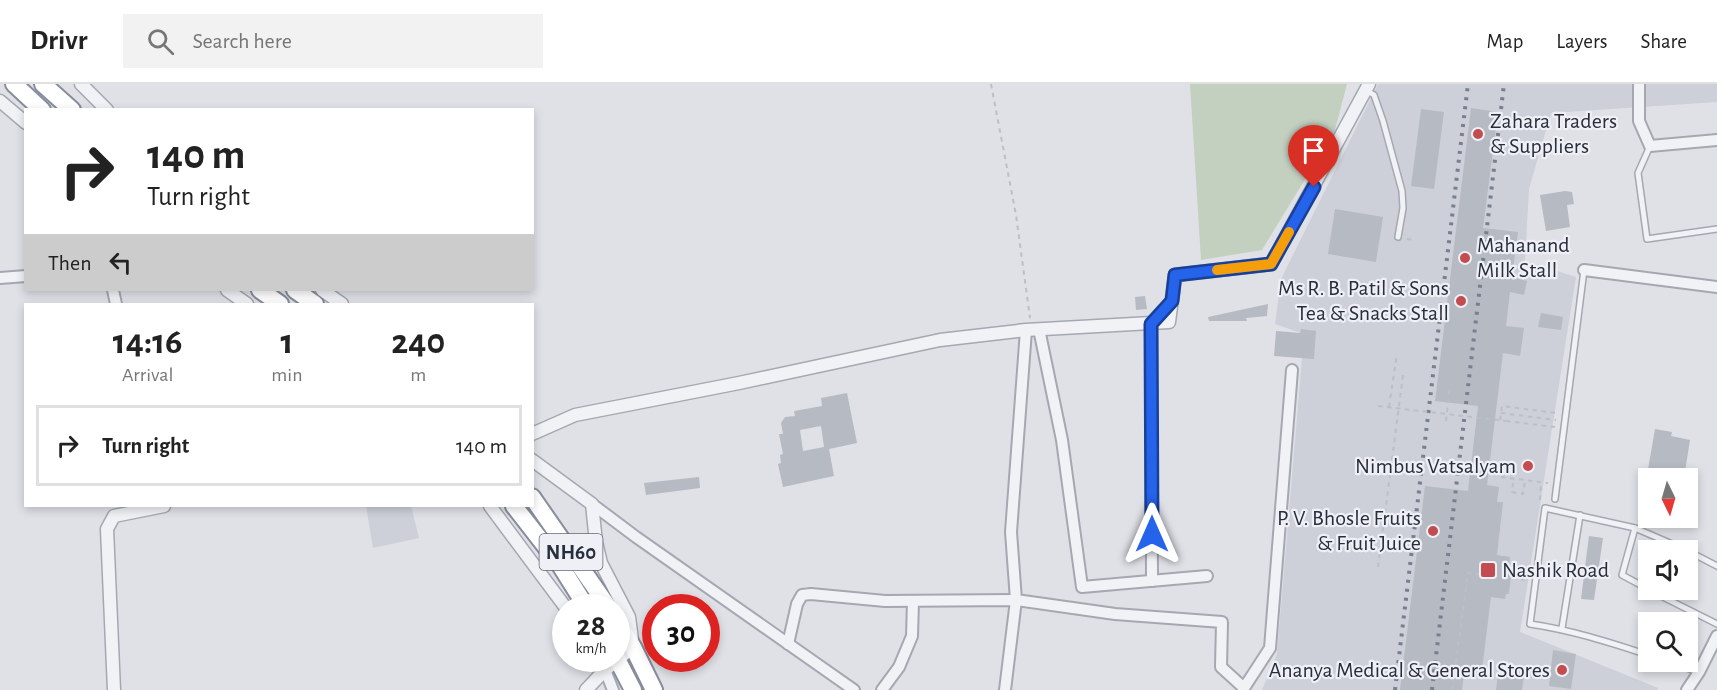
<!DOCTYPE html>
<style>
body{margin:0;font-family:"Alegreya Sans",sans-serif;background:#f2f2f2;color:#222;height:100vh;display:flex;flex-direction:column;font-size:22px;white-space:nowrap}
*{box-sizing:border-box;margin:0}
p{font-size:20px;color:#767676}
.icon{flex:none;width:33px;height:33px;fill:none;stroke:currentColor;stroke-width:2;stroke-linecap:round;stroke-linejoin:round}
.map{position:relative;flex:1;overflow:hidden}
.drawer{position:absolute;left:24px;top:219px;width:510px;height:204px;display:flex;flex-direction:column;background:#fff;border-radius:0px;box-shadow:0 3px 9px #0003}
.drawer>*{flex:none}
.hud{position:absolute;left:24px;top:24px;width:510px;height:183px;border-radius:0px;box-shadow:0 3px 9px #0003;background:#fff;color:#222;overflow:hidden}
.needle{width:39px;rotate:175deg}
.controls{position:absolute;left:1638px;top:384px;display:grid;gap:12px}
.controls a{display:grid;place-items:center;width:60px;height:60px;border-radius:0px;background:#fff;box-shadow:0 3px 9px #0003;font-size:30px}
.speed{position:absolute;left:552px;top:510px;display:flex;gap:12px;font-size:30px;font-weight:700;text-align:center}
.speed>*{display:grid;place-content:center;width:78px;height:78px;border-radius:50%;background:#fff;box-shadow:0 3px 9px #0003;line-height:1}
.speed small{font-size:15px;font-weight:400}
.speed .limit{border:9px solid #d22;background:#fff;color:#111}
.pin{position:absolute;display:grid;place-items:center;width:51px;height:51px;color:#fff;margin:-62px -26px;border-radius:50% 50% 50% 0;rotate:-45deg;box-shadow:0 0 6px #0007}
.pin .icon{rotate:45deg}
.me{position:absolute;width:66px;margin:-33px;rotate:0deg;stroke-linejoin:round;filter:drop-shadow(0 0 4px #0008)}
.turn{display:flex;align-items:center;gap:21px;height:126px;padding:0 24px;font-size:27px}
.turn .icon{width:78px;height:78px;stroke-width:2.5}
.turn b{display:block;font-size:42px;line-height:51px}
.then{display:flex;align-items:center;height:57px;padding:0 24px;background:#0003;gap:12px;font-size:22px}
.eta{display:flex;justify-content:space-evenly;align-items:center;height:102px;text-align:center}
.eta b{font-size:36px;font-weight:700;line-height:42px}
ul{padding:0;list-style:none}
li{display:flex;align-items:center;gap:18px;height:81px;margin:0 12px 9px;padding:0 12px;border:3px solid #e0e0e0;border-radius:0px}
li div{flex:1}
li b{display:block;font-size:22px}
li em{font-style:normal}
header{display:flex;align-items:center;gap:36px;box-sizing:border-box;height:84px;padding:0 30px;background:#fff;border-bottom:2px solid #e0e0e0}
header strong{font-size:28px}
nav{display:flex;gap:33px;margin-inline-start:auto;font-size:21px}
.search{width:420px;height:54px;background:#f2f2f2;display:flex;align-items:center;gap:15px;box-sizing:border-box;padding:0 21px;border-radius:0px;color:#767676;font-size:22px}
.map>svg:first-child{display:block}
.built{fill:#cdd0d9}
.green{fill:#c3d0c0}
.building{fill:#b6bac3;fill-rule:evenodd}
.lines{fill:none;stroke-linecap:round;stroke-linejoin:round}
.service-casing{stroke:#a5a8b1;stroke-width:8}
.minor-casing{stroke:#a5a8b1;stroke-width:14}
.tertiary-casing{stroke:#a5a8b1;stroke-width:15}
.trunk-casing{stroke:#878d9c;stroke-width:20}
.path{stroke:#bdbfc6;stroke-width:2;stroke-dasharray:4.5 4.5;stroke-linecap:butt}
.service{stroke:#f1f2f6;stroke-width:5}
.minor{stroke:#f1f2f6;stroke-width:10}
.tertiary{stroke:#f1f2f6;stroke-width:12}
.trunk{stroke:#fff;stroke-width:16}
.rail{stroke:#797f8f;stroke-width:4;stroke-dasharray:3 6;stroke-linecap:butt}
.path-bridge{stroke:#bdbfc6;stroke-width:2;stroke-dasharray:4.5 4.5;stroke-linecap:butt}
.route-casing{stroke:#184099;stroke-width:15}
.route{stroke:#2563eb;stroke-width:10}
.slow{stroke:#f59e0b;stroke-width:10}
.poi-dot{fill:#c34c50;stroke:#eef0f5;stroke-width:2}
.labels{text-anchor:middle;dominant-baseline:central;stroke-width:4.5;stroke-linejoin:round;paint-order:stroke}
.shield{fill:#eef0f5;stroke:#646874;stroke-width:1.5}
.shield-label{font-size:21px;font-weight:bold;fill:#292e3d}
.poi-label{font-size:22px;fill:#292e3d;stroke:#eef0f5;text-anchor:end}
</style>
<header>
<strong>Drivr</strong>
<div class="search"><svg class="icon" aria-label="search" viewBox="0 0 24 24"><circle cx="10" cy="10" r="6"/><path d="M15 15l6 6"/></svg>Search here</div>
<nav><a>Map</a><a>Layers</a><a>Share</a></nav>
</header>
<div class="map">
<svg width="1717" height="606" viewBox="0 0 1717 606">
<rect width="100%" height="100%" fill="#dfe1e7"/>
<g class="built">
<polygon points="1378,0 1717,0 1717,18 1551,29 1529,105 1525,177 1576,193 1520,548 1658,604 1657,606 1262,606 1277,570 1304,250 1275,240 1281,195"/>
<polygon points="366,422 411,422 419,454 373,464"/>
</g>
<polygon class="green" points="1190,0 1347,0 1335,46 1262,166 1201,176"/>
<g class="building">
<polygon points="1471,24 1498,28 1483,144 1518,148 1512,193 1527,197 1524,211 1510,208 1506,242 1524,244 1520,272 1503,269 1487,401 1499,403 1497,418 1503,418 1497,471 1510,473 1509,482 1512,482 1509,510 1506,510 1505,515 1491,513 1481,594 1464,591 1462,606 1400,606 1425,402 1468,407 1478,322 1435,317"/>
<polygon points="1421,25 1444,28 1434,105 1411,102"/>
<polygon points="1565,107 1572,108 1574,120 1567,121 1570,143 1546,147 1540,111"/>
<polygon points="1335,125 1383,133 1376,178 1328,170"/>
<polygon points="1145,212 1147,225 1136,226 1135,213"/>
<polygon points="1268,220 1267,232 1246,234 1247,237 1209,237 1208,233"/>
<polygon points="1541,229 1563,233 1561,246 1538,243"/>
<polygon points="1301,245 1316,247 1314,275 1274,272 1276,247 1300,249"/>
<path d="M847,309L857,359L829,365L834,392L783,403L778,380L781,379L780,371L783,370L779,350H783L781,339L785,333L795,332L794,327L822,322L821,314ZM821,342L824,363L803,367L800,346Z"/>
<polygon points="1655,345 1672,348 1671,352 1690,356 1684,394 1664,394 1647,391"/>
<polygon points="699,393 700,404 646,411 644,399"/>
<polygon points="1589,452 1603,454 1594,516 1581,515"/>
<polygon points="1553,566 1576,570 1571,605 1549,602"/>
<polygon points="1498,590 1524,593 1522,606 1496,606"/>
</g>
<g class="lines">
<defs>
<g id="service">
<polyline points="1366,6 1374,11 1383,37 1402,107 1403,124 1398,153"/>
<polyline points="1650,62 1638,89 1647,155 1717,145"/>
<polyline points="1555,415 1584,186"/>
<polyline points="1635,444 1622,491 1648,505"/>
<polyline points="1688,467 1717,482"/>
<polyline points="1649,506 1717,540"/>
<polyline points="1562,544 1580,431"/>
<path d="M1648,571C1609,558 1571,546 1530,540L1545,424L1635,444L1686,466"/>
<polyline points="1668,578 1699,588"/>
</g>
<g id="minor">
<polyline points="1639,0 1639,37 1650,62 1717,56"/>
<polyline points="1584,186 1717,203"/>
<polyline points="0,194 26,192"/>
<polyline points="113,206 116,220"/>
<polyline points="1039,245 1062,356 1082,503 1207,492"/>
<polyline points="1026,246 1011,448 1016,516 1115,530 1222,538 1221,583 1244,604 1243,606"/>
<polyline points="592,420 636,453 854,606"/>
<polyline points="1152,497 1151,240 1172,217"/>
<polyline points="788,560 797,520 802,511 811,510 885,517 1016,516 1005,606"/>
<polyline points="605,586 613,606"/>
<polyline points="1244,604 1270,564 1292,286"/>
<polyline points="882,606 899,583 912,552 913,517"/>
<polyline points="1687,606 1699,588 1717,552"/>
</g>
<g id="tertiary">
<polyline points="81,0 107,26"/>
<polyline points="0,17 26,39"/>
<polyline points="227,206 247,220"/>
<polyline points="322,206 342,220"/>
<polyline points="532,350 575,331 739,299 940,256 1026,246 1169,238 1175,191 1271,180 1369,0"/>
<polyline points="532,376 592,420 596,458 601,479 629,533 633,563 605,586 586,606"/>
<polyline points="490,422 566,524"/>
<polyline points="114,606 107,445 114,432 164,422"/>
</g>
<g id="trunk">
<polyline points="14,0 42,26"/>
<polyline points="43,0 72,26"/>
<polyline points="260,206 280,220"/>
<polyline points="295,206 315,220"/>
<polyline points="532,413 609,524"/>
<polyline points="514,422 560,481 587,524"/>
<polyline points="616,536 633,563 654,606"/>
<polyline points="616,573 633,606"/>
</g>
</defs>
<use href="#service" class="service-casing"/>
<use href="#minor" class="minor-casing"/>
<use href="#tertiary" class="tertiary-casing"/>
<use href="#trunk" class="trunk-casing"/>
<g class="path">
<polyline points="991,0 1016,131 1030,234"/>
<polyline points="1407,155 1416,156"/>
<polyline points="1389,323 1397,270"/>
<polyline points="1501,329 1556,336"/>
<polyline points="1500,336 1502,322 1556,329"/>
<polyline points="1446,337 1450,300"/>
<polyline points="1506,337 1555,343"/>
<polyline points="1501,393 1548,399"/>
<polyline points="1513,399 1512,408 1523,410 1525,396"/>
<polyline points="1540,416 1541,399"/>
<polyline points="1378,483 1403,291"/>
<polyline points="1452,606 1468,489 1526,496"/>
</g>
<use href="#service" class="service"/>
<use href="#minor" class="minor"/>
<use href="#tertiary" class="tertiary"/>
<use href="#trunk" class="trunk"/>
<g class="rail">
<polyline points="1395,606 1468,0"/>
<polyline points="1432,606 1504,0"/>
</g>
<polyline class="path-bridge" points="1378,322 1506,337"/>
</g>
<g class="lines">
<defs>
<polyline id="route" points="1152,450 1151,240 1172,217 1175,191 1271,180 1314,103"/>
</defs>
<use href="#route" class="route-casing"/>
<use href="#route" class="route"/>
<polyline class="slow" points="1217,186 1271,180 1289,148"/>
</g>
<g class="poi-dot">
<circle cx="1478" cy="50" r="6"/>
<circle cx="1465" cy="174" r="6"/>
<circle cx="1461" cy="217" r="6"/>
<circle cx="1528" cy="382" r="6"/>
<circle cx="1433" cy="447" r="6"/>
<rect x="1480" y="478" width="16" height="16" rx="3"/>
<circle cx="1562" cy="586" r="6"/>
</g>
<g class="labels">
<rect class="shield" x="539.5" y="450" width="63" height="36" rx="4.5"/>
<g class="shield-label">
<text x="571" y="468">NH60</text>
</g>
<g class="poi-label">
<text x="1490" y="37" text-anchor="start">Zahara Traders<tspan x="1490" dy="25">&amp; Suppliers</tspan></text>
<text x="1477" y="161" text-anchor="start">Mahanand<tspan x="1477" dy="25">Milk Stall</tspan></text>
<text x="1449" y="204">Ms R. B. Patil &amp; Sons<tspan x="1449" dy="25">Tea &amp; Snacks Stall</tspan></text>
<text x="1516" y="382">Nimbus Vatsalyam</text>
<text x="1421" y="434">P. V. Bhosle Fruits<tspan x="1421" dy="25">&amp; Fruit Juice</tspan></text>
<text x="1502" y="486" text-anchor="start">Nashik Road</text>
<text x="1550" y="586">Ananya Medical &amp; General Stores</text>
</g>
</g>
</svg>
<div class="controls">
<a><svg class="needle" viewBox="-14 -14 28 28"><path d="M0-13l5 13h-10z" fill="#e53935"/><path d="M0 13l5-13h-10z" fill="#767676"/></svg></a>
<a><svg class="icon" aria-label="sound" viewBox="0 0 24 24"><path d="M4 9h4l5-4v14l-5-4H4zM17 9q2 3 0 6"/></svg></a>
<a><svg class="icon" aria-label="search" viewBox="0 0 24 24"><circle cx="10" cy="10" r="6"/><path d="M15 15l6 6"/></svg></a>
</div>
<div class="speed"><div>28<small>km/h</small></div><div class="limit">30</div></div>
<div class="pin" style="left:1314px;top:103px;background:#d93025"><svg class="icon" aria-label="arrive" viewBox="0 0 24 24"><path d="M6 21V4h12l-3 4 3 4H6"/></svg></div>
<svg class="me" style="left:1152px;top:450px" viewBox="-20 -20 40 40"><path d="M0-17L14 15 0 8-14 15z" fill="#2563eb" stroke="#fff" stroke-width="4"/></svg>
<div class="hud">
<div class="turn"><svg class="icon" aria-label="right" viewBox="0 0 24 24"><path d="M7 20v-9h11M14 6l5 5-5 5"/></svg><div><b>140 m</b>Turn right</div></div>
<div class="then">Then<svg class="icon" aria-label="left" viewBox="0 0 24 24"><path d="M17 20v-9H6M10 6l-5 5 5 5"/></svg></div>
</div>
<section class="drawer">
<div class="eta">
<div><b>14:16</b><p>Arrival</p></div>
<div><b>1</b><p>min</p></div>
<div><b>240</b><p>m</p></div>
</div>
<ul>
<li><svg class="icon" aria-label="right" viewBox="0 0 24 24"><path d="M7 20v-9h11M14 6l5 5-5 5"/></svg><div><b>Turn right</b></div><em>140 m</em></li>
</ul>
</section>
</div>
